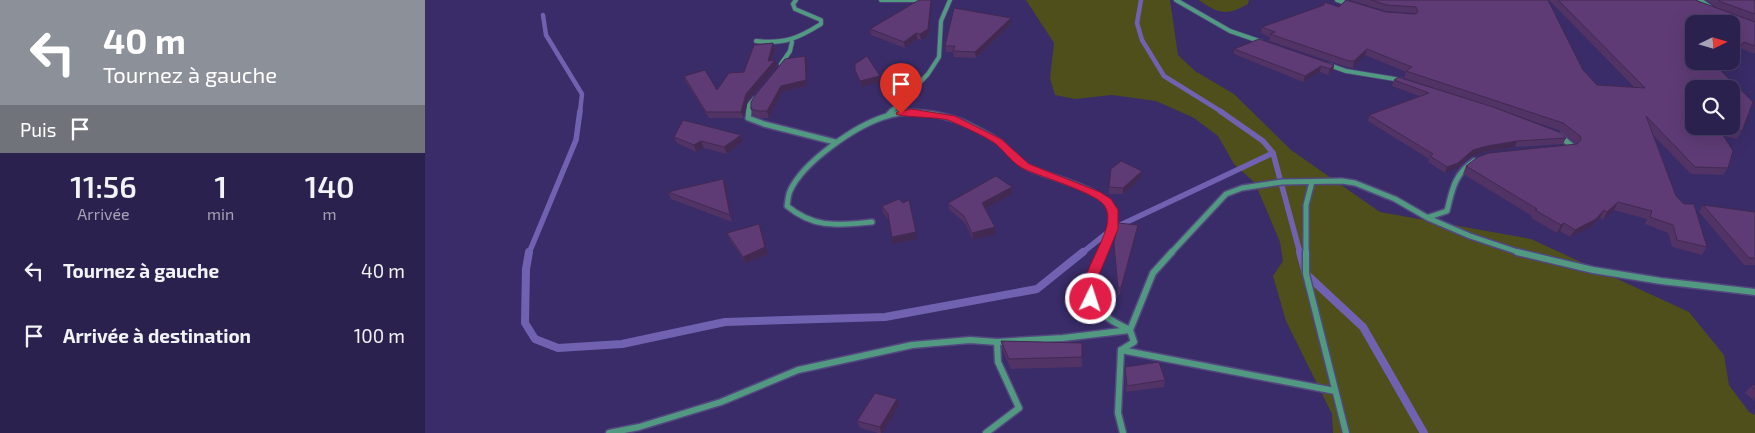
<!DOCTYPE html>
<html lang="fr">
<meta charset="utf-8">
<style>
body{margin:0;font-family:"Exo 2",sans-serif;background:#372e58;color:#f1f3f6;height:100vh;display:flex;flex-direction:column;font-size:19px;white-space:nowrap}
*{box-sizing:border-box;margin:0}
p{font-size:16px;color:#a6a3b6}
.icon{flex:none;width:28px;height:28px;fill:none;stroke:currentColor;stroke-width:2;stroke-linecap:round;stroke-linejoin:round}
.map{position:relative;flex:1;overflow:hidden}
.side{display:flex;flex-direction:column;background:#2b214e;width:425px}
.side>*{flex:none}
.banner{background:#8c9099;color:#fff;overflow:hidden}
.needle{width:32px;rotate:85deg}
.tools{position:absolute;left:1260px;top:15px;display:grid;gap:10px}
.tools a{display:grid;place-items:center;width:55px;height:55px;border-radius:10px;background:#2b214e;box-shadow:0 5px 20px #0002,0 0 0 1px #473e66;font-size:25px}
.pin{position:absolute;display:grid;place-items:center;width:42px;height:42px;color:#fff;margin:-51px -21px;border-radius:50% 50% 50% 0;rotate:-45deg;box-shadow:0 0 5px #0007}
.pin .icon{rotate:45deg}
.me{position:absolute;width:55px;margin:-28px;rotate:4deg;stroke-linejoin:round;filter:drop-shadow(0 0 4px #0008)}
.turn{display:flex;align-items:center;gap:18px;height:105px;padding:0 20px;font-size:22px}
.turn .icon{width:65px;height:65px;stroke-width:2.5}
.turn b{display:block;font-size:35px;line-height:42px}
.then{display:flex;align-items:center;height:48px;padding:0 20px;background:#0003;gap:10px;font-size:19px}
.eta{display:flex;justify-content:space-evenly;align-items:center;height:85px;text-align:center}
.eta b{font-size:30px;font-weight:600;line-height:35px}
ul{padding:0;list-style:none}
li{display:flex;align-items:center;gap:15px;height:65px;padding:0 20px}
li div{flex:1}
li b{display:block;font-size:19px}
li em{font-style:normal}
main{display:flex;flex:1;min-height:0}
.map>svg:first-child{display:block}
.green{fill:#4e4f1a}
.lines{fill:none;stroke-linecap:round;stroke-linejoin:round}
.stream-far2{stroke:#7162b1;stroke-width:4.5}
.stream-far1{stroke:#7162b1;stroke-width:5.5}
.stream{stroke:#7162b1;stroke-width:8}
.street-far2-casing{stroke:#53477f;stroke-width:5.5}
.street-far1-casing{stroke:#53477f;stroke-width:8}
.street-casing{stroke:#53477f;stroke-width:9}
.street-far2{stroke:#519981;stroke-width:4}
.street-far1{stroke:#519981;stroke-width:5}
.street{stroke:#519981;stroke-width:6}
.wall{fill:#513365}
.shaded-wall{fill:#422952}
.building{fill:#5e3b75;stroke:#422952;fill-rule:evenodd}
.route{fill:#e11d48;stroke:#92132f}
</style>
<main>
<section class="side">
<div class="banner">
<div class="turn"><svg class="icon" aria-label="left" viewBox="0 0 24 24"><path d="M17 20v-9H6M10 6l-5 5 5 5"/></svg><div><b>40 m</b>Tournez à gauche</div></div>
<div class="then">Puis<svg class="icon" aria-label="arrive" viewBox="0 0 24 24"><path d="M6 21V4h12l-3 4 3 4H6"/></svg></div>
</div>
<div class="eta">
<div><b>11:56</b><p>Arrivée</p></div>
<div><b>1</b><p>min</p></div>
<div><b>140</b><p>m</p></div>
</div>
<ul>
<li><svg class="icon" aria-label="left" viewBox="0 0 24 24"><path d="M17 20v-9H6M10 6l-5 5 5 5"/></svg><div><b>Tournez à gauche</b></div><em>40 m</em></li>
<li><svg class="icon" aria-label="arrive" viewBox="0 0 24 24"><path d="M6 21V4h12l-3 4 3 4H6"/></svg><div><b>Arrivée à destination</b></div><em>100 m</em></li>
</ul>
</section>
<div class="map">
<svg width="1330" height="433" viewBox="0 0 1330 433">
<rect width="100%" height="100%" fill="#392c68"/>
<g class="green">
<polygon points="601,0 745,0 753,55 770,71 809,94 866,150 955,212 1106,239 1264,312 1299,355 1304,385 1324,412 1330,415 1330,433 908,433 907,414 861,321 848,276 858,261 855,242 830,183 809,164 793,136 769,118 731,101 687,95 650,99 630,95 625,78 629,43"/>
<path d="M774,0H824L823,4C802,16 793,14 774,0Z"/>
</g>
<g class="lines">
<g class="stream-far2">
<polyline points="716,0 712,23 717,40 739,76 797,112"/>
<polyline points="118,15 121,35 157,94 155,112"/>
</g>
<g class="stream-far1">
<polyline points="795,111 838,141 848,153 875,253"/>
<polyline points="104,253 151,140 155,111"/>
<polyline points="657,253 687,229 848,153"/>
</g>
<g class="stream">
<polyline points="104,252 101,269 100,323 110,339 133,348 197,344 300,322 460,317 612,289 658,252"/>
<polyline points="875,252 881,274 938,327 999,433"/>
</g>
<defs>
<g id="street-far2">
<polyline points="456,0 502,0"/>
<polyline points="751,0 805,31 837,42"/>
<polyline points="912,0 925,4"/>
<polyline points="1275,0 1285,7"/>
<path d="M331,41C359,44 372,39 396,24V20L370,9L368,4L371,0"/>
<polyline points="356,64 365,51 367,42"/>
<polyline points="904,65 921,71 976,80"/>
<polyline points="323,112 324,105 330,98"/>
<polyline points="466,112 503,74 514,57 516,21 525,0"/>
</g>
<g id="street-far1">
<polyline points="324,111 323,118 339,124 410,142"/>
<polyline points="463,115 467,111"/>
<polyline points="1135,136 1148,147 1146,147"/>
<path d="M1004,217L1022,211C1027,190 1030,173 1049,161"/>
<path d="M447,222C413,225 390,229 362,206C363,201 363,195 365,191C378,162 431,125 462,116C481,110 505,112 525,118C538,121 562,134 573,141C583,148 590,160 601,166C620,177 681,189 687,210C691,225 682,240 677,253"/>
<polyline points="746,253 801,194 817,188 857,182 917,181 930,183 970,199 1003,218 1045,236 1096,253"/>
<polyline points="881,253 881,205 887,182"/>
</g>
<g id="street">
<path d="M677,252C659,296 660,309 705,330L709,342L696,350L693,413L698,433"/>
<polyline points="881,252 881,274 921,433"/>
<polyline points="1092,252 1168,270 1236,281 1330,292"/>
<polyline points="696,350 910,391"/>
<polyline points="184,433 214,427 296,402 373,370 487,345 545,340 572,342 638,338 705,330 728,273 747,252"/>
<polyline points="561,433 594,408 573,362 572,342"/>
</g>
</defs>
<use href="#street-far2" class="street-far2-casing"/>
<use href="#street-far1" class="street-far1-casing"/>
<use href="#street" class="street-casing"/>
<use href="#street-far2" class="street-far2"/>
<use href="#street-far1" class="street-far1"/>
<use href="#street" class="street"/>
</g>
<g class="wall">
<polygon points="925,0 1123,0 1158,70 1172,85 1209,87 1124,0 1272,0 1271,1 1330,22 1330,54 1315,48 1293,69 1317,131 1312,139 1299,136 1303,168 1298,175 1266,174 1228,135 1251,196 1282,247 1277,255 1247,247 1243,233 1220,224 1222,219 1189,210 1178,220 1175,218 1166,227 1145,237 1135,231 1132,233 1106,218 1107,216 1038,174 1041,166 1151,144 1134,130 1075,110 1141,138 1138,144 1090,147 1059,152 1046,157 1030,169 1020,173 1003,162 1004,159 943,121 944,115 994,96 967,86 969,80 1055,103 979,78 981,72 940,55 928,68 922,67 844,41 845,37 836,33 837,27 914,7 961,12 989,14 989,13 961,11"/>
<polygon points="1281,0 1330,0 1330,22 1292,8"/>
<polygon points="587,23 551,58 529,57 528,52 521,52 520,46"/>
<polygon points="445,29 504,35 496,40 492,39 480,48 446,35"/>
<polygon points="348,43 350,49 347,60 350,60 352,66 323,100 319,118 284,118 261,82 259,76 292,90 319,72"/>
<polygon points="809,49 909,65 908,70 903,75 895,72 878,82 809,54"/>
<polygon points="380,56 382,62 382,86 357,92 344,118 335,118 328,115 326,109"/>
<polygon points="430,70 456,82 437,87 432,76"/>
<polygon points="316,135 318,141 302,154 279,148 271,152 252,143 249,137"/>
<polygon points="717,171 717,177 698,194 684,194 684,187"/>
<polygon points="298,179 301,185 307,222 246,199 243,192"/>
<polygon points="587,187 587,194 560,209 571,234 548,240 540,223 524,209 523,203"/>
<polygon points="1278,205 1330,212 1330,265 1319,265 1274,212"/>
<polygon points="457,206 492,239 468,244 464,220 458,213"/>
<polygon points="713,225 712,231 695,295 693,295 689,250 689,243"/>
<polygon points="337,230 343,254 321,263 305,240 302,233"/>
<polygon points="576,341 657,343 657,367 586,369 578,352"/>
<polygon points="700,367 740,380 739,387 701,392 700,374"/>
<polygon points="1330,384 1330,401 1320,393 1326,386"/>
<polygon points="474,406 457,433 453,433 435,428 432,421"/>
</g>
<g class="shaded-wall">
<polygon points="506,0 507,0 504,35 496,40 495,34"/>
<polygon points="586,18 587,23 551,58 550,52"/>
<polygon points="491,33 492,39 480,48 479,42"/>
<polygon points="1319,42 1315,48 1306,56 1306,53"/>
<polygon points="348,43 350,49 345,65 350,60 352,66 323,100 319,118 316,112 321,94 343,61"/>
<polygon points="942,49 940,55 928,68 929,61"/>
<polygon points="380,56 382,62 382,86 357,92 344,118 342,111 356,86"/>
<polygon points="1298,61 1301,61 1287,74 1292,67"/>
<polygon points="909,65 908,70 903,75 905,69"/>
<polygon points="896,66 895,72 878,82 880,76"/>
<polygon points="455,76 456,82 437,87 435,81"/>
<polygon points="316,135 318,141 302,154 299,147"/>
<polygon points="276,141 279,148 271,152 269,145"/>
<polygon points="1092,141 1090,147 1059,152 1046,157 1030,169 1020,173 1022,167 1048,150 1062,146"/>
<polygon points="717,171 717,177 698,194 698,188"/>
<polygon points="298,179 301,185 307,222 305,215"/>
<polygon points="587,187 587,194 558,210 557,203"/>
<polygon points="1193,202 1189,210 1178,220 1182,212"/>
<polygon points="1179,210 1175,218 1166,227 1145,237 1150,230"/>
<polygon points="1139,223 1135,231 1132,233 1136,225"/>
<polygon points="334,224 337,230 343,254 321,263 318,257"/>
<polygon points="713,225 712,231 695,295 696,288"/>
<polygon points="570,227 571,234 548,240 547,233"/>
<polygon points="491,232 492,239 468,244 467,237"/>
<polygon points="472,399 474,406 457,433 456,433 455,427"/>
</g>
<g class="building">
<polygon points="494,0 506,0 503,29 495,34 491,33 479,42 445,29"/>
<path d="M921,0L961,12L990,14L993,12L991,7L962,5L946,0H1123L1158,70L1172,85L1220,88L1133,0H1270L1330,22V46L1319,42L1306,53V24H1269V61H1298L1292,67L1328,102L1317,131L1293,127L1308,151L1303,168L1270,167L1221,116L1251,196L1259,204H1269L1282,247L1252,240L1248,225L1225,217L1227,211L1193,202L1182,212L1179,210L1171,219L1150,230L1139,223L1136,225L1110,210L1112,209L1041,166L1053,157L1064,153L1152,144L1156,140L1155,136L1138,123L981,71L987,67L942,49L929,61H924L845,34L850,32L837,27L899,5V2L914,7ZM1269,89H1306V126H1269Z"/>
<polygon points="1293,0 1330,0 1330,14 1296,2"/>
<polygon points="529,8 586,18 550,52 528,51 530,46 520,46"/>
<polygon points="834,39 909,65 905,69 896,66 880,76 809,49"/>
<polygon points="348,43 343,61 350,60 321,94 316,112 281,112 259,76 280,70 292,90 304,73 319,72 329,45"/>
<polygon points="380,56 381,80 356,86 342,111 333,111 326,109 326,102 331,94 360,59"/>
<polygon points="442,56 455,76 435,81 430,70 430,64"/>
<polygon points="973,77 1068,107 1134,132 1141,138 1092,141 1062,146 1048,150 1033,163 1022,167 1005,156 1008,154 944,115 1004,93 969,80"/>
<polygon points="258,120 316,135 299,147 276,141 269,145 249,137"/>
<polygon points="696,161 717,171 698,188 684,187 686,169"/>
<polygon points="571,176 587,187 557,203 570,227 547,233 539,216 523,203"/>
<polygon points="298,179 305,215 243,192"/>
<polygon points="474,199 478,203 484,200 491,232 467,237 463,214 457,206"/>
<polygon points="1278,205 1330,212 1330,258 1324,258"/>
<polygon points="693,223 713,225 696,288 693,288 689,243"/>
<polygon points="334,224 340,247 318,257 302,233"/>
<polygon points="576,341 657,343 657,357 584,359"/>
<polygon points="734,362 740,380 702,386 700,367"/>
<polygon points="1330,384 1330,389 1326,386"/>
<polygon points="450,393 472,399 455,427 432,421"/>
</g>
<path class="route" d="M486,109L530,116L576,139L604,164L675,192L686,199L693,210V229L673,277V299L671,302H662C646,275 697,229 679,205C669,192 616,177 599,169C588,164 580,152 571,144C560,136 535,125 523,120C512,117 474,117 471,114L472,112Z"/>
</svg>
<div class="tools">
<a><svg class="needle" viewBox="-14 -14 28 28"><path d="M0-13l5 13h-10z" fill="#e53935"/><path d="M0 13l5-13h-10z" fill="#a6a3b6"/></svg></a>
<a><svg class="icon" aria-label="search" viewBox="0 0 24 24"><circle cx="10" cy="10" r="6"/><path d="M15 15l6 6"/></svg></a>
</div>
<div class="pin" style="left:476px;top:114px;background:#d93025"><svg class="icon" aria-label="arrive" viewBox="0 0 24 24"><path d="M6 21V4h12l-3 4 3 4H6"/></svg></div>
<svg class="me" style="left:666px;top:299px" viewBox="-20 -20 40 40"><circle r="17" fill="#e11d48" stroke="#fff" stroke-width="3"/><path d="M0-11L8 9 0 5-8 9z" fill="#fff"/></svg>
</div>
</main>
